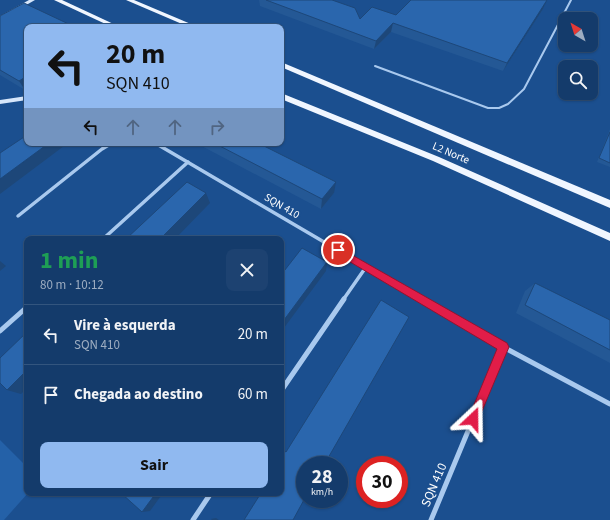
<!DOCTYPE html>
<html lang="pt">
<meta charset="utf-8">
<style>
body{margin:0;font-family:"Source Sans 3",sans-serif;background:#1d4271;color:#f1f3f6;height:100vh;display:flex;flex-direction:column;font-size:15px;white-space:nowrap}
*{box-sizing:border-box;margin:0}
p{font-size:13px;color:#9dadc1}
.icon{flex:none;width:22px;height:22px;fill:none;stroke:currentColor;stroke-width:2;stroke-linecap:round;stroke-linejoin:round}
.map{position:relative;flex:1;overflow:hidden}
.side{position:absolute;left:24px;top:236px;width:260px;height:260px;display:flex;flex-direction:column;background:#143b6b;border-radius:8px;box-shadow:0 1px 3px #0004,0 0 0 1px #33557e}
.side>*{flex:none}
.guide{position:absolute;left:24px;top:24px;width:260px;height:122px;border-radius:8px;box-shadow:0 1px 3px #0004,0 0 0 1px #33557e;background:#90b9f0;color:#111;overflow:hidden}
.needle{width:26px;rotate:321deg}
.buttons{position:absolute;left:558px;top:12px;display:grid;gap:8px}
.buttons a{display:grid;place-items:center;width:40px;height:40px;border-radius:8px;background:#143b6b;box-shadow:0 1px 3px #0004,0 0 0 1px #33557e;font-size:20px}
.speed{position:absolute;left:296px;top:456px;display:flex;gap:8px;font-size:20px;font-weight:700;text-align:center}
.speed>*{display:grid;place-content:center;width:52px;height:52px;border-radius:50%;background:#143b6b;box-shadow:0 1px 3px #0004,0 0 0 1px #33557e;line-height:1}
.speed small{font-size:10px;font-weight:400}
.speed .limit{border:6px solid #d22;background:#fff;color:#111}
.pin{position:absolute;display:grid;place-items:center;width:34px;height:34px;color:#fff;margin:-17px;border:2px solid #fff;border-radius:50%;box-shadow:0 1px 4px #0007}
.me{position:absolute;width:44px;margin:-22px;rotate:23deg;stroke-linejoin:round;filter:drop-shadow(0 0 3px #0008)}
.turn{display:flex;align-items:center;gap:14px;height:84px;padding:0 16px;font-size:18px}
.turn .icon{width:52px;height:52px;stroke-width:2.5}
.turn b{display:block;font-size:28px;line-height:34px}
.lanes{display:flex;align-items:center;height:38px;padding:0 16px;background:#0003;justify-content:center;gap:20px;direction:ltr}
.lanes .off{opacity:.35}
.round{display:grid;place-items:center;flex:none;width:42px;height:42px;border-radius:8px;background:#1d4271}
.summary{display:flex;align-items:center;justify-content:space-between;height:68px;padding:0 16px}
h1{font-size:24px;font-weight:700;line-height:30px;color:#1e9e55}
.button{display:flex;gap:8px;margin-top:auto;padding:8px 16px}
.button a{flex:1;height:46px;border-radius:8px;background:#90b9f0;color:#111;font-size:16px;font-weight:700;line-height:46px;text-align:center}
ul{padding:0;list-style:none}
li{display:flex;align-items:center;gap:12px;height:60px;padding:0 16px;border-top:1px solid #33557e}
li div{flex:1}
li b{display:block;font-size:15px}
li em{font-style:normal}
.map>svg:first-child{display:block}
.green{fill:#2461a8}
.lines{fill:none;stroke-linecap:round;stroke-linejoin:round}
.lane{stroke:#a9c9ee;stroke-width:2}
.street-far1{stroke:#a9c9ee;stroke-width:3.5}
.street{stroke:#a9c9ee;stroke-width:5}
.secondary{fill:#d6e6fa;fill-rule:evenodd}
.primary{fill:#f0f6ff;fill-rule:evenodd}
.wall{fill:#245895}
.shaded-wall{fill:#1d4779}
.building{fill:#2a66ad;stroke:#1d4779}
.route{fill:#e11d48;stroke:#92132f}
.labels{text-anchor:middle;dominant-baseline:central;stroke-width:4;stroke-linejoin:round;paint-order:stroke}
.street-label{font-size:11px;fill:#fff;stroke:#1b4f8f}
.near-street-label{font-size:13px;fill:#fff;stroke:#1b4f8f}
</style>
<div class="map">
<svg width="610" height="520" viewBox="0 0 610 520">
<rect width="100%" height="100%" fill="#1b4f8f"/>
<polygon class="green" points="0,440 27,467 28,493 4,520 0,520"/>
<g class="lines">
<polyline class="lane" points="375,66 488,108 499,108 508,104 524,89 571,0"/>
<g class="street-far1">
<polyline points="155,143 423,300"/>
<polyline points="18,216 102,149 112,143"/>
<polyline points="103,239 188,162"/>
<polyline points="343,300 366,267"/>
</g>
<g class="street">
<polyline points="421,299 503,347 431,520"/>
<polyline points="0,331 27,307"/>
<polyline points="503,347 610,404"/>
<polyline points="281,391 344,299"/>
<polyline points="193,520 211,493"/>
</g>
<g class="secondary">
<polygon points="29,0 35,0 0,20 0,16"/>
<polygon points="27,96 27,100 0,104 0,100"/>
</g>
<g class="primary">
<polygon points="54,0 62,0 120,27 112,27"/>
<polygon points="126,0 134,0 198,27 189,27"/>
<polygon points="281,62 610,200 610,208 281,67"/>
<polygon points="281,93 439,157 610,233 610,241 433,161 281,99"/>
</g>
</g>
<g class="wall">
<polygon points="259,0 332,0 360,19 547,0 543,9 503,71 391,32 374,49 260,6"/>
<polygon points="0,16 27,27 27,88 25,90 0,75"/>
<polygon points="610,129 610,167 597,162"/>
<polygon points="196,143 258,143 334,193 321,209"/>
<polygon points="535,283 610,320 610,363 516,313 525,291"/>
</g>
<g class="shaded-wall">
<polygon points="547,0 543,9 503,71 507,63"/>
<polygon points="393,23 391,32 374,49 376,41"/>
<polygon points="27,76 27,88 25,90 19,81"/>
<polygon points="49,143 68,143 0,194 0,179"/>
<polygon points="336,182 334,193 321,209 322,199"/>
<polygon points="206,193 210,203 175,239 160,239"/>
<polygon points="0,261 6,266 0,271"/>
<polygon points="327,262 326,271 281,332 281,324"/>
<polygon points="27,370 27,388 21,394 7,390"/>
<polygon points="156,493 163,493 150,511 142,512"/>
<polygon points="216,518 219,520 212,520 211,519"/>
</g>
<g class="building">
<polygon points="266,0 332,0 355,8 360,19 372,7 396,15 411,0 547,0 507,63 393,23 376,41"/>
<polygon points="24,3 75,27 27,27 27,76 19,81 0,70 0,16"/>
<polygon points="610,132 610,163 599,158"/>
<polygon points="27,135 27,143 49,143 0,179 0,153"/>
<polygon points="214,143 258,143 336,182 322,199"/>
<polygon points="187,182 206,193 160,239 126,239"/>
<polygon points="302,248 327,262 281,324 281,275"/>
<polygon points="535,283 610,320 610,350 525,305"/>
<polygon points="381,300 409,317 324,465 305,465 305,498 293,520 244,520 261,493 281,493 281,449 286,452"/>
<polygon points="27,332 27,370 7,390 0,383 0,358"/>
<polygon points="121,493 156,493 142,512"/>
</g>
<polygon class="route" points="338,247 507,343 509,347 477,423 473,425 469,423 468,419 497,349 335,253 334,250 335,248"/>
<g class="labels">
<g class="street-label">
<text transform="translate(451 153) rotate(23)">L2 Norte</text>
<text transform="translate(282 206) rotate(30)">SQN 410</text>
</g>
<g class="near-street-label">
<text transform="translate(434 485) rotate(-67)">SQN 410</text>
</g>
</g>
</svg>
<div class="buttons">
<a><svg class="needle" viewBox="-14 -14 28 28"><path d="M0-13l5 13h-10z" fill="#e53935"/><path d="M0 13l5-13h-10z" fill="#9dadc1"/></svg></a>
<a><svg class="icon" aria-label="search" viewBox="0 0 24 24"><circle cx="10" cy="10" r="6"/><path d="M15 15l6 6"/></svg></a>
</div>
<div class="speed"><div>28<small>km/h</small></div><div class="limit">30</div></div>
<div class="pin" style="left:338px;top:250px;background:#d93025"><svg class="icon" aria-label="arrive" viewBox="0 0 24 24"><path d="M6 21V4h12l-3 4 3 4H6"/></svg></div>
<svg class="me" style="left:473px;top:419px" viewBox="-20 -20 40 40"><path d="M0-17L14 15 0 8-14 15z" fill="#e11d48" stroke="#fff" stroke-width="4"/></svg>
<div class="guide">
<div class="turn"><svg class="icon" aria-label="left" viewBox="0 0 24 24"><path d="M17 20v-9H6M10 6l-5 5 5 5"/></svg><div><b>20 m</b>SQN 410</div></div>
<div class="lanes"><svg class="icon" aria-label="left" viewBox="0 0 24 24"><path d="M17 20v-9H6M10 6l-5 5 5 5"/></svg><svg class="icon off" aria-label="ahead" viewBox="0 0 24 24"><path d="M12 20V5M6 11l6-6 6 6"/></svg><svg class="icon off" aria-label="ahead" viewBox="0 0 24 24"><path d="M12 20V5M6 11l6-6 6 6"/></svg><svg class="icon off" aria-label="right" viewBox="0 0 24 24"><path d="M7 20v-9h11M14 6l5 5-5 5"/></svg></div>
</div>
<section class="side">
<div class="summary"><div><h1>1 min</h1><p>80 m · 10:12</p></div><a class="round"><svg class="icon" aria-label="close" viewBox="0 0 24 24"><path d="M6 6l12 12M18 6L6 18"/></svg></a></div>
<ul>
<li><svg class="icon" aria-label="left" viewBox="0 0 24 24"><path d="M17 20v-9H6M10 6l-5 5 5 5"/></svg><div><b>Vire à esquerda</b><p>SQN 410</p></div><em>20 m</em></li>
<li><svg class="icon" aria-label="arrive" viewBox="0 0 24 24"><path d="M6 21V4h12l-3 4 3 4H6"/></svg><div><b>Chegada ao destino</b></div><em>60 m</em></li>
</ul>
<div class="button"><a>Sair</a></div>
</section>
</div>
